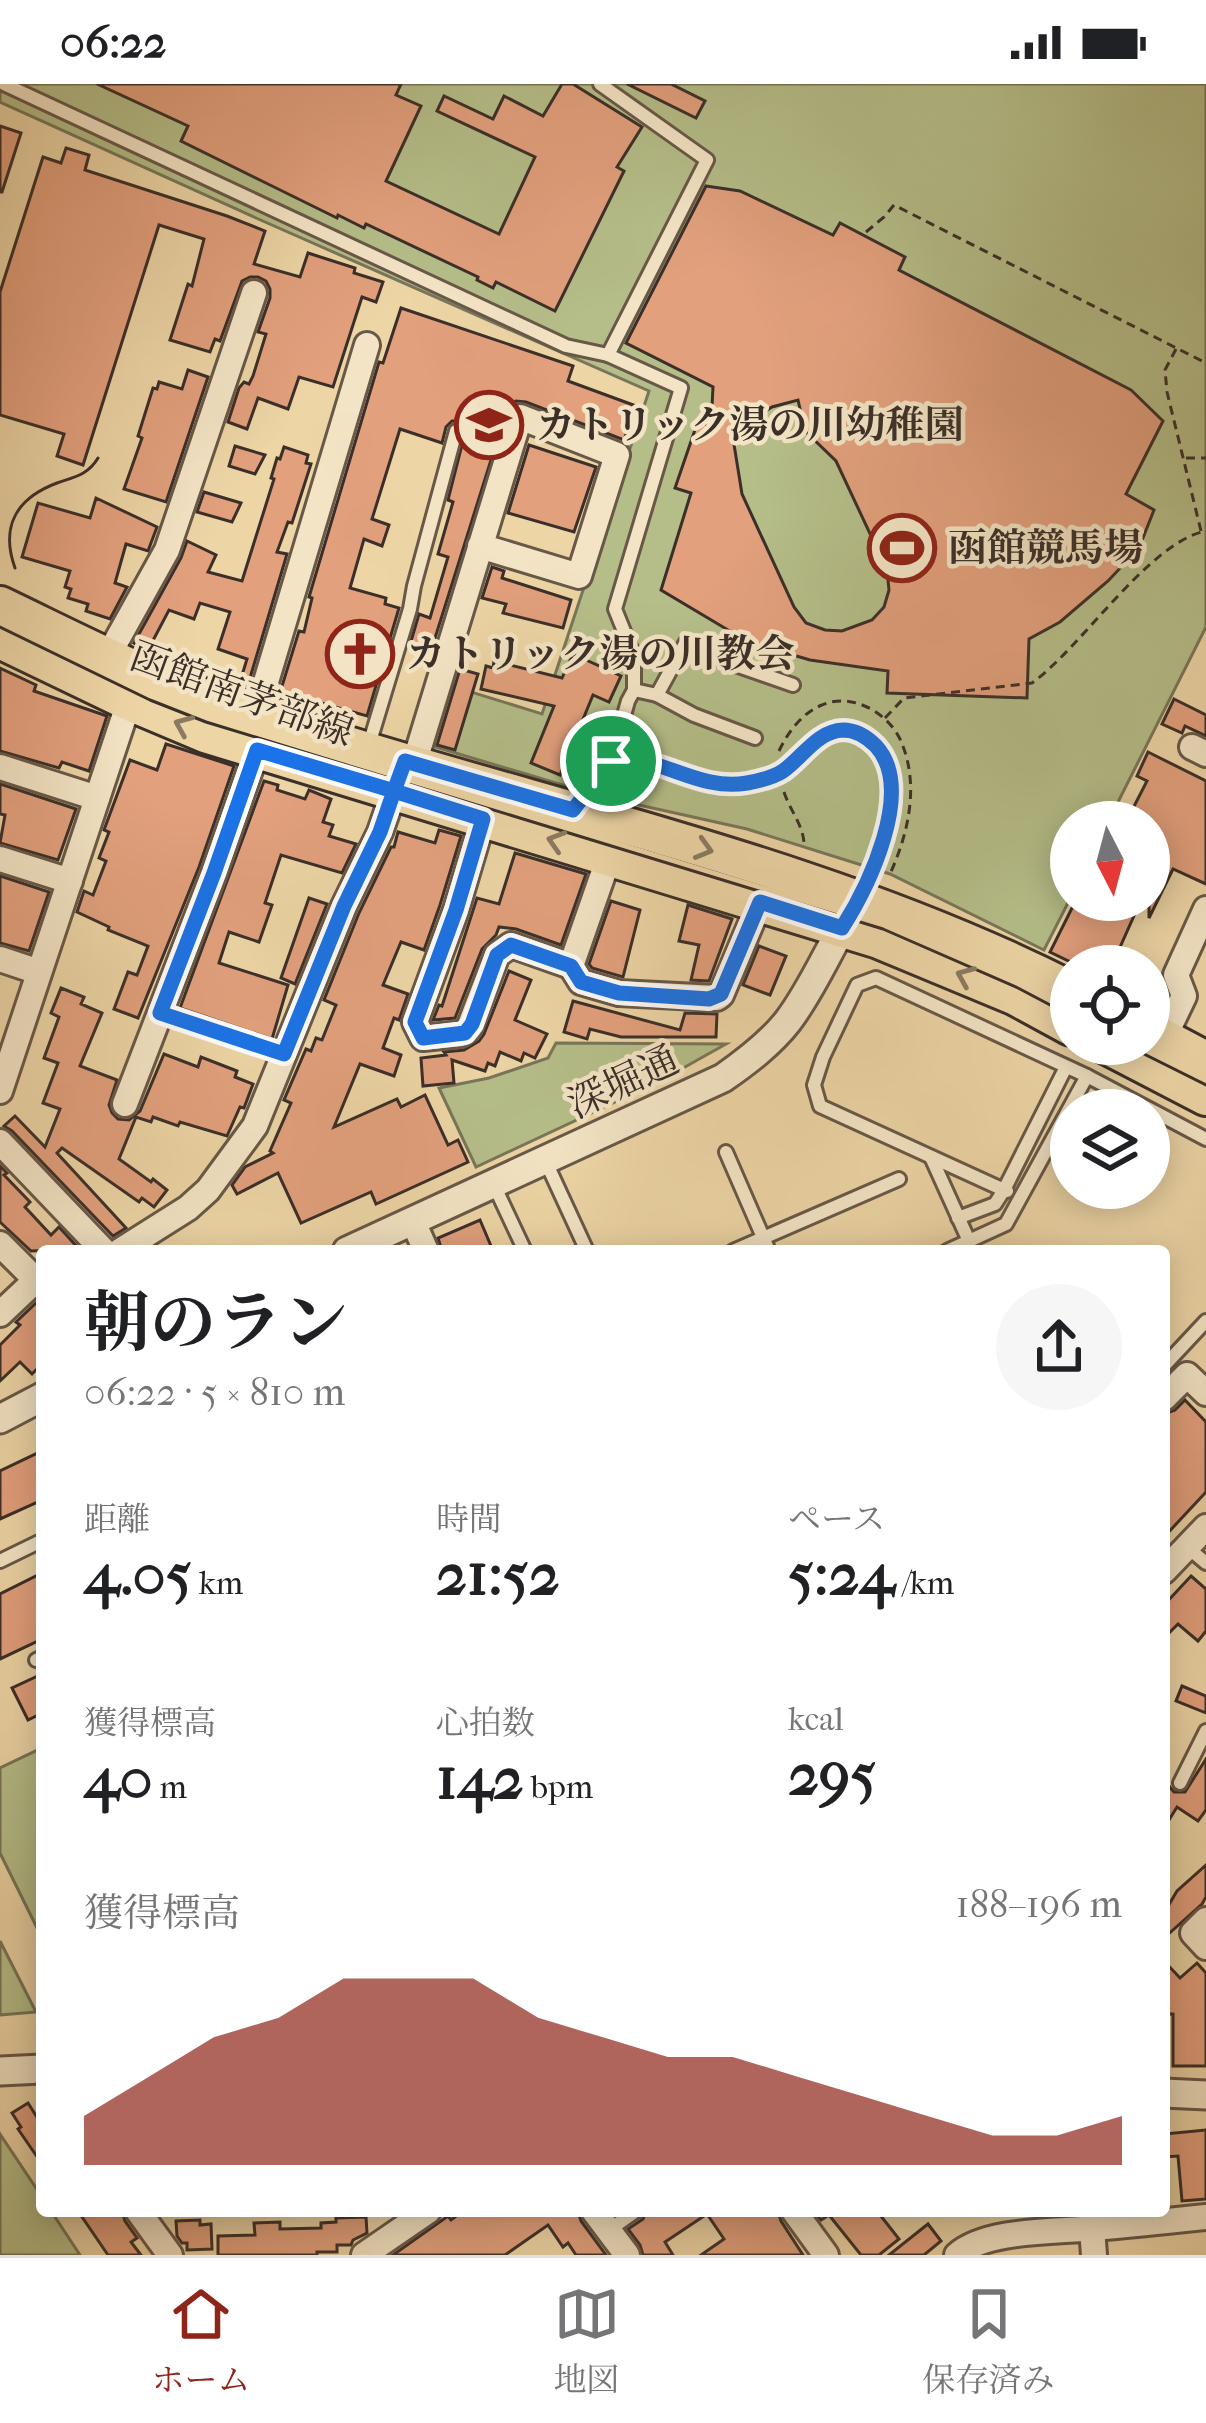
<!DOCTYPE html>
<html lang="ja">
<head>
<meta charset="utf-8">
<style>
  :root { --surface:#fff; --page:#f6f6f6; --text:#202124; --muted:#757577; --line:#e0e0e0; --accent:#8f2418 }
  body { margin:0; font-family:"IM FELL French Canon","Noto Serif JP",serif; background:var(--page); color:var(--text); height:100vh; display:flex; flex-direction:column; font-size:45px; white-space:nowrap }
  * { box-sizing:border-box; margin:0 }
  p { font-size:39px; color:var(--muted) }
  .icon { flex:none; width:66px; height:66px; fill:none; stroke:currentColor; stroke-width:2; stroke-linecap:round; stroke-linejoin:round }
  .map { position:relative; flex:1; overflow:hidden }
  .side { position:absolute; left:36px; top:1161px; width:1134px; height:972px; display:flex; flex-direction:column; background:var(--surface); border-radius:12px; box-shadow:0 6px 30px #0003 }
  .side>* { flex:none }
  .needle { width:78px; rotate:174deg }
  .controls { position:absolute; left:1050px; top:717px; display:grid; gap:24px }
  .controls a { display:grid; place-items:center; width:120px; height:120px; border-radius:50%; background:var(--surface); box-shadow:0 6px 30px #0003; font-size:60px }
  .pin { position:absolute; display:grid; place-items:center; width:102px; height:102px; color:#fff; margin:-51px; border:6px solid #fff; border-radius:50%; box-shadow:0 3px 12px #0007 }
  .round { display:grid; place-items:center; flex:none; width:126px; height:126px; border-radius:63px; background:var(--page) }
  .head { display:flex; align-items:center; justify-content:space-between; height:204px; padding:0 48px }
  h1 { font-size:66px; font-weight:700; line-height:90px }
  .stats { display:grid; grid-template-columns:repeat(3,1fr); gap:18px; height:204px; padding:12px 48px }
  .stats div { display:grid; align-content:center }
  .stats b { font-size:60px; font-weight:700 }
  .stats small { font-size:33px; font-weight:400 }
  .stats p { font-size:33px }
  .chart { height:336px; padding:24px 48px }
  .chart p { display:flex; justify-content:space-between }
  .chart svg { width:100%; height:216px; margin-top:12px; fill:var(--accent); opacity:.7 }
  .status { display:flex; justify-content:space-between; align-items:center; height:84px; padding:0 60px; background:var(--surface); direction:ltr }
  .status svg { height:33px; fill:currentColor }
  .tabs { display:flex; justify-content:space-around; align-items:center; height:168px; border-top:3px solid var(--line); background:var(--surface); font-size:33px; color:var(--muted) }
  .tabs a { display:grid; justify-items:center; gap:6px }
  .tabs .selected { color:var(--accent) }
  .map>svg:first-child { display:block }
</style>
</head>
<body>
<div class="status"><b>06:22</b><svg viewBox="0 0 49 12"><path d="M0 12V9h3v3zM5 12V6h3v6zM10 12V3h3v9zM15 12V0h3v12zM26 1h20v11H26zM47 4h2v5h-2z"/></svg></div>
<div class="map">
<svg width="1206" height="2171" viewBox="0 0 1206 2171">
  <rect width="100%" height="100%" fill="#edd5a6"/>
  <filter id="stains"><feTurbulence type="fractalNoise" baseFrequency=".00167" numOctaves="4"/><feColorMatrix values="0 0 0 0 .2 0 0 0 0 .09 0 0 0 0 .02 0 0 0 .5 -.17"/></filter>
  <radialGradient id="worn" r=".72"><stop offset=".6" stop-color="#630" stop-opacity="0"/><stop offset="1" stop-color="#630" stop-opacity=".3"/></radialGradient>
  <g fill="#b5be89" stroke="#787659" stroke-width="3">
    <polygon points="0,0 1206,0 1206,543 1108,738 1071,738 1071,813 1044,866 890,790 747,745 603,713 432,662 452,602 542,630 649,307 256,134 0,18"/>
    <polygon points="556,959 726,960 660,997 476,1083 439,1004 489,994 548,974"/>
    <polygon points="42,1664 42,1854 0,1769 0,1684"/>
    <polygon points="0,1857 36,1928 0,1931"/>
    <polygon points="0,2050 42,2113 42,2127 51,2127 80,2171 0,2171"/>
  </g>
  <g fill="#e2a07d" stroke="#3b2f29" stroke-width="3" fill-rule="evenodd">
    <polygon points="97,0 401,0 396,11 421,22 386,97 499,150 535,73 437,27 444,12 493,35 504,12 543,32 562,0 573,0 642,43 617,83 624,87 555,227 496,198 493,204 477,196 478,193 366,140 364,144 338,131 337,134 268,100 181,57 188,42"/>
    <polygon points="627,0 671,0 705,17 696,34"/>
    <polygon points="0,42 21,49 2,108 0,108"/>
    <polygon points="66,64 89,71 85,86 227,132 265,147 254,180 300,193 308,169 355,184 354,189 383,198 376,218 362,213 333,303 299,293 288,325 258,314 247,345 228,338 239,304 244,298 249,300 253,292 266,250 258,248 270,214 270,205 266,197 258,193 250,193 242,197 220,257 215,255 210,268 170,256 188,200 192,202 204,155 159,141 83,381 57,372 64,350 0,331 0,208 43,73 61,79"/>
    <path d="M706,102L740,107L833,151L840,139L905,173L899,186L1131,306L1163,337L1126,410L1154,426L1139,464L1108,497L1060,538L1029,555L1027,614L887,609L888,587L810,576L766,563L728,546L661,506L691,409L675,404L698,337L711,343L713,303L626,259ZM798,316L805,347L836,377L887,486L889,506L884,523L872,536L842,547L825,546L806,539L794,523L742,410L732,348L772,323Z"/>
    <polygon points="401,224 573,282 568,297 636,322 624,356 526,318 516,317 508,322 430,570 409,564 419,530 430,534 448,473 438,470 453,418 448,416 466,345 460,337 452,337 446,343 442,359 400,345 372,435 389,441 382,462 364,455 350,504 386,514 385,520 399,524 367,632 311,616 308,625 278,615 299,547 304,548 312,514 309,513 379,278 383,279"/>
    <polygon points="188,286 208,293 166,418 124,405 142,354 138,352 153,304 157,305 159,298 182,305"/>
    <polygon points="529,361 596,383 574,448 508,429"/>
    <polygon points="235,362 265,371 255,390 229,382"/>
    <polygon points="284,363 308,371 306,379 311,380 292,439 288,438 277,468 287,470 247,604 239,601 247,575 218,565 230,528 200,519 194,535 169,526 148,566 134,559 181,474 187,457 216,471 208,488 242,497 274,395 271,394 277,374 280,375"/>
    <polygon points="204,408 241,419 232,438 197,428"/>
    <polygon points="96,414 157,443 148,467 126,460 115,499 127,503 110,535 86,527 88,520 68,514 71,505 65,503 70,487 22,473 38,419 90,434"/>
    <polygon points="492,483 504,487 502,494 571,516 563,544 503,529 506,520 482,514"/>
    <polygon points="573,570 621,592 609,618 593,611 560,691 531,679 554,622 481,605 486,582 493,584 494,577 562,594"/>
    <polygon points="0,584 36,601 34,607 107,632 89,687 62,678 59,684 0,667"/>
    <polygon points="460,585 478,590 455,666 437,661"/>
    <polygon points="1174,615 1206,631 1206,652 1185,642 1182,649 1162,640"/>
    <polygon points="166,660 234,682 199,783 138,934 114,925 128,888 137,891 148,862 108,846 109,843 77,828 84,807 93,811 106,777 99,774 109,748 104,746 130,676 157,686"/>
    <polygon points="1148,668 1206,697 1206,800 1173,785 1149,834 1149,738 1126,738 1147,697 1137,692"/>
    <polygon points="264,697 278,701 277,706 305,715 309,706 331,715 323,738 333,741 329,752 356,760 342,789 281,771 265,819 272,821 259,858 229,848 219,879 288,901 272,955 180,924"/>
    <polygon points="0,700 76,725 58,776 0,759 5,731 0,730"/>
    <polygon points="439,746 461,752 440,821 424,866 401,858 383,901 408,910 399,936 394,934 383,964 401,971 394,992 360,980 334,1043 397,1015 401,1023 425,1011 448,1061 458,1056 468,1078 376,1120 371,1108 301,1139 278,1089 237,1110 232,1101 245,1083 273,1069 270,1067 291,1019 284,1016 306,965 311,967 316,954 322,956 336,921 324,916 359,829 391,763 394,763 398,748 435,759"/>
    <polygon points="515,769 586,790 561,861 516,845 499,843 496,851 482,865 455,934 433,936 439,921 442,922 477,814 499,820"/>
    <polygon points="0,792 49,808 29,867 0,859"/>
    <polygon points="309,814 327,820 295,900 281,894"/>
    <polygon points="1076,816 1141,816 1117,870 1141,882 1079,882 1050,868"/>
    <polygon points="611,817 640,826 623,893 592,884 589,880"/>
    <polygon points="688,821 732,835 709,897 691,896 699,861 679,857"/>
    <polygon points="759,862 786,872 770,911 743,901"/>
    <polygon points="509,887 531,896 515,936 547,950 535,974 524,969 521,977 500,968 495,982 488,979 485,987 452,976 454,999 423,1002 421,974 446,971 444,968 464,966 479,957 484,950"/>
    <polygon points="61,904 84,913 81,920 102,929 80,982 117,996 109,1021 112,1029 118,1035 129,1036 140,1027 164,970 198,983 201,973 237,987 235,993 253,1000 244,1024 240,1023 227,1052 180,1038 178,1042 153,1033 151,1038 136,1033 119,1075 151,1098 153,1095 167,1106 154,1123 142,1114 139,1118 62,1064 57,1069 126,1144 113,1152 12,1047 4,1042 15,1032 45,1063 60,1025 43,1019 58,979 44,974 59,933 51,929"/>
    <polygon points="573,917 680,946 685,929 717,930 716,953 621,953 590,945 587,955 564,948"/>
    <polygon points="0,1082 7,1089 4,1091 30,1118 25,1123 51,1151 59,1143 79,1165 31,1167 0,1138"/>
    <polygon points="480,1136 491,1162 479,1167 442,1167 438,1154"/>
    <polygon points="36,1219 42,1225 42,1280 32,1290 20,1278 0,1297 0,1261 20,1241 16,1238"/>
    <polygon points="1185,1316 1206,1338 1206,1408 1164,1453 1164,1330 1175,1326"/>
    <polygon points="42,1367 42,1416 0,1435 0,1387"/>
    <polygon points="42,1489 42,1555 0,1575 0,1510"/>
    <polygon points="1191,1492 1206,1505 1206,1547 1198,1557 1178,1540 1164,1554 1164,1521"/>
    <polygon points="42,1590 42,1629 28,1636 12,1604"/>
    <polygon points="1182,1602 1206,1612 1206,1629 1176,1617"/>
    <polygon points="1206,1675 1206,1726 1198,1737 1177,1723 1164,1744 1164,1696 1174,1708 1185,1708"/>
    <polygon points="1206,1781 1206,1813 1202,1820 1164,1854 1164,1829 1177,1807"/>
    <polygon points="1164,1877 1180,1894 1197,1879 1206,1889 1206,1982 1173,1982 1173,1930 1164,1930"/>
    <polygon points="28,2019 42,2041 42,2080 18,2045 21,2043 12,2029"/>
    <polygon points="1206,2046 1206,2115 1182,2117 1178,2072 1164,2073 1164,2050"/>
    <polygon points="78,2127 122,2127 125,2137 137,2154 131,2158 141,2171 108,2171"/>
    <polygon points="463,2127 578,2127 581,2137 606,2171 576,2171 568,2159 563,2163 548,2141 505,2171 393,2171 448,2132 451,2136"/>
    <polygon points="646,2127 778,2127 781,2137 803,2171 701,2171 724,2155 707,2130 665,2158 673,2171 643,2171 640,2161 628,2145 643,2135"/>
    <polygon points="814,2127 877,2127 899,2155 879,2171 861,2171 829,2131 821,2136"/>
    <polygon points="366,2133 367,2149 353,2156 351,2161 337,2161 337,2168 317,2168 317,2171 218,2171 218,2152 255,2151 254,2139 280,2138 280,2145 321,2144 321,2139 336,2138 336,2134"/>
    <polygon points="200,2136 200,2141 211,2140 212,2165 187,2166 187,2159 182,2159 177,2152 176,2137"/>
    <polygon points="928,2140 941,2157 924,2171 889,2171"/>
  </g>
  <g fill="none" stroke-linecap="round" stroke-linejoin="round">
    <g stroke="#685848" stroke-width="18">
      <g id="service">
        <polyline points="4,0 566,262 608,271"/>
        <polyline points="600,0 707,76 608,271 681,304 615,525 634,572 634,606 628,617 611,677"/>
        <polyline points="634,606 657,611 694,631 755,654"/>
        <polyline points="657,611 686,558 710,572 793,601"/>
        <polyline points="368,664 410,525 414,502 456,347"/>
        <path d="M576,722L611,677C620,676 630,675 639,676C677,684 708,706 748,699C758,697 774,693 783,687C802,674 812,656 835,649C847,645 861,649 870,656C914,694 879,771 860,813"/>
        <polyline points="160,929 284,970"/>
        <polyline points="1066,983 1004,1106 820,1022 814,1001 823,973 857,901 876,894 1087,992"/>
        <polyline points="726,1068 769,1167"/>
        <polyline points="931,1073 969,1157"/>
        <polyline points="546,1078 587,1167"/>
        <polyline points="494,1101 525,1167"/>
        <polyline points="958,1134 995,1120 1004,1106 1007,1107"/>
        <polyline points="733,1167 899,1095"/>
        <polyline points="947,1167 1006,1140 1087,992 1206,1055"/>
        <polyline points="1164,1282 1206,1237"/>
        <polyline points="1187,1463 1206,1479"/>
        <polyline points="0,1477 39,1458"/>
        <polyline points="36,1576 42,1573"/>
        <polyline points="1180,1699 1206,1647"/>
        <polyline points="609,2146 636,2127"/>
      </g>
    </g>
    <g stroke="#685848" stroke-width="30">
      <g id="minor">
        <polyline points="108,572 167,466 254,209"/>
        <polyline points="256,631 367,261"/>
        <polyline points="1192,663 1206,670"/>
        <polyline points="414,680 520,333 617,371 579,492 480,462"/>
        <polyline points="0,683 97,714"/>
        <polyline points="483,735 456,826 415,938 423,954 461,950 469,944 497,871 511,861 571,882 609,773"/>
        <polyline points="0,775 70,797"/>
        <polyline points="0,875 39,888"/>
        <polyline points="571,882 581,898 619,909 717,914 721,911 760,818"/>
        <polyline points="1164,954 1184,912 1176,891 1206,825"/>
        <polyline points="0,1007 129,618"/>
        <polyline points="125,1020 214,789 257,666"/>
        <polyline points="0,1058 104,1167"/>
        <polyline points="419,1151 426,1167"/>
        <polyline points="0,1160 36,1196 0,1230"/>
        <polyline points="120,1167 188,1124 208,1106 255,1042 344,822 380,748 398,696"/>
        <polyline points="1164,1314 1187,1291 1206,1309"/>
        <polyline points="1164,1487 1206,1443"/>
        <polyline points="1206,1836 1193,1849 1206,1863"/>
        <polyline points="138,2127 170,2171"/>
        <polyline points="594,2127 627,2171"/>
        <polyline points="794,2127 826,2171"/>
        <polyline points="1092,2144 1094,2171"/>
        <polyline points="364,2171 428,2127"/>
        <path d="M957,2171C987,2145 1055,2148 1094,2144C1131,2141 1169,2137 1206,2133"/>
      </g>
    </g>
    <g stroke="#685848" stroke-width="33">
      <g id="tertiary">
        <path d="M347,1167L723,994C746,978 770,960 788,937C813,904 829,864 851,829"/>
        <polyline points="0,1335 42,1313"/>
        <polyline points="0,1987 42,1985"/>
        <polyline points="1164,2009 1206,2011"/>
      </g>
    </g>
    <g stroke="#3b2f29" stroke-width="42">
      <g id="primary">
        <path d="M0,521C71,555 142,592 216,618C500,718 801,769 1071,906"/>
        <polyline points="0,556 129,618 205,650 879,856 1014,912 1071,943"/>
        <polyline points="1149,946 1206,976"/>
        <polyline points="1104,960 1206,1013"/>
      </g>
    </g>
    <g stroke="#3b2f29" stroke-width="3" stroke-dasharray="9 6" stroke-linecap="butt">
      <polyline points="866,148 884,133 894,121 1206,279"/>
      <polyline points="1176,265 1165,286 1167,308 1201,447"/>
      <polyline points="1186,374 1206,374"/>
      <path d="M885,634L904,614L1032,599C1083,562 1149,458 1206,447"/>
      <path d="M779,667C788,648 802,629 822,621C851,608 887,628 900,655C920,699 909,748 890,790"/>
      <path d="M784,708C790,727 805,743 804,763"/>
    </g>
    <use href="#service" stroke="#f3e4c5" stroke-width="12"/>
    <use href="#minor" stroke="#f3e4c5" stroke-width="24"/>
    <use href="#tertiary" stroke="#f3e4c5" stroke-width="27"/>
    <use href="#primary" stroke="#edd5a6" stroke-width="36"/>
    <g stroke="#3b2f29" stroke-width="3">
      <path d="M15,484C0,442 17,414 57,399C74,393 88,391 98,374"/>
      <polyline points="0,543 150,616 206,638 883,845 1018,904 1071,932"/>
      <polyline points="1124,960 1206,1001"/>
    </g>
  </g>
  <defs><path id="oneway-chevron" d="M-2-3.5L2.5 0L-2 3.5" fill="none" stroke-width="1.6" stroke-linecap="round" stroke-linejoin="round" transform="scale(3)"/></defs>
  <g stroke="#8b7a61">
    <use href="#oneway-chevron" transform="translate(183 641) rotate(-157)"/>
    <use href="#oneway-chevron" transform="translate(556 757) rotate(-163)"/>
    <use href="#oneway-chevron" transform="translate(704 765) rotate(16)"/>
    <use href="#oneway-chevron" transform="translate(965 892) rotate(-157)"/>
  </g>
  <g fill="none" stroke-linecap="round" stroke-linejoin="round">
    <g stroke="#fff" stroke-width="24">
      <path id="route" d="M611,677L573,726L405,677L394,707L257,666L214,789L160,929L284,970L344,822L380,748L394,707L483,735L456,826L415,938L423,954L465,949L472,940L497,871L511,861L571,882L581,898L619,909L709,915L721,910L760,818L842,844C868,803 916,706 876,662C867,653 856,646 843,646C817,647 802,674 783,687C774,693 758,697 747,699C708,706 676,684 639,676C631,675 620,676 611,677"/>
    </g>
    <use href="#route" stroke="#1a73e8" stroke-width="15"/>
  </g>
  <defs>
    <g id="school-ring" transform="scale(3.45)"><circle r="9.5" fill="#f3e4c5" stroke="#8f2418" stroke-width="1.5"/><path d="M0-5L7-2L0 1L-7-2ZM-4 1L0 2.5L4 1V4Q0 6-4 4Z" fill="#8f2418"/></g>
    <g id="stadium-ring" transform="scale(3.45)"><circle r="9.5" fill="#f3e4c5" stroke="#8f2418" stroke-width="1.5"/><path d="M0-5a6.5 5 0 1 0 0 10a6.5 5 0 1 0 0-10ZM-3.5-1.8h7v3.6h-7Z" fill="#8f2418"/></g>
    <g id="church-ring" transform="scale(3.45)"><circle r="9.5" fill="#f3e4c5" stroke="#8f2418" stroke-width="1.5"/><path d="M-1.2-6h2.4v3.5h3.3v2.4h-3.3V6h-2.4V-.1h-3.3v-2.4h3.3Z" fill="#8f2418"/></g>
  </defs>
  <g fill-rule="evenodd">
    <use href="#school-ring" x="489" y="341"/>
    <use href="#stadium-ring" x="902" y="464"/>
    <use href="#church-ring" x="360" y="570"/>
  </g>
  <g text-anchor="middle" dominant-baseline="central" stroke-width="9" stroke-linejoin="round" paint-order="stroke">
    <g font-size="39" font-weight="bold" fill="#3b2f29" stroke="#f3e4c5" text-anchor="start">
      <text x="536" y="341">カトリック湯の川幼稚園</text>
      <text x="948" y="464">函館競馬場</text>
      <text x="406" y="570">カトリック湯の川教会</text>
    </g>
    <g font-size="39" fill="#3b2f29" stroke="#f3e4c5">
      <text transform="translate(242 610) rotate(20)">函館南茅部線</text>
      <text transform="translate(623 998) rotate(-25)">深堀通</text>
    </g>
  </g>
  <rect width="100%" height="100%" filter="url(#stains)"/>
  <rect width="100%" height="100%" fill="url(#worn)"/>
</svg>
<div class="controls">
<a><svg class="needle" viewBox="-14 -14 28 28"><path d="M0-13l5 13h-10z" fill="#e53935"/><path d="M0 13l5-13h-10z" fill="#757577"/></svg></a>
<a><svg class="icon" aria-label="locate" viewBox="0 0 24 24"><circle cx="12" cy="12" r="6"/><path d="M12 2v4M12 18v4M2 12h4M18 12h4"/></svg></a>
<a><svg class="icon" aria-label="layers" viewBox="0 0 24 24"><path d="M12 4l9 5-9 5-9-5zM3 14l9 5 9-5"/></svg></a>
</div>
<div class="pin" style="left:611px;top:677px;background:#1e9e55"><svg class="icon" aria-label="arrive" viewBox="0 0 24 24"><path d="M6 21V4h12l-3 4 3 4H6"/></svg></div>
<section class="side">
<div class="head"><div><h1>朝のラン</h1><p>06:22 · 5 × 810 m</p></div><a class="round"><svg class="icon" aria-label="share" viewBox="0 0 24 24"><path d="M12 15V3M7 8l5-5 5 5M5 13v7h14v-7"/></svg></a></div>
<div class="stats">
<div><p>距離</p><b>4.05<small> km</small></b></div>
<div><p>時間</p><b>21:52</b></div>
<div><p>ペース</p><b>5:24<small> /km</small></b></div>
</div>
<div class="stats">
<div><p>獲得標高</p><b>40<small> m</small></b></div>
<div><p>心拍数</p><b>142<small> bpm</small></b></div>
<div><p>kcal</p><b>295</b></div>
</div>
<div class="chart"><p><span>獲得標高</span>188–196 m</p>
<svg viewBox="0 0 160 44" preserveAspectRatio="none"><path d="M0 44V34L10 26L20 18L30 14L40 6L50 6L60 6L70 14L80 18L90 22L100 22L110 26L120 30L130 34L140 38L150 38L160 34V44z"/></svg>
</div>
</section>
</div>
<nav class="tabs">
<a class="selected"><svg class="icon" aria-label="home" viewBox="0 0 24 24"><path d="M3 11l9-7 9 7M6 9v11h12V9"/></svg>ホーム</a>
<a><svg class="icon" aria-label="map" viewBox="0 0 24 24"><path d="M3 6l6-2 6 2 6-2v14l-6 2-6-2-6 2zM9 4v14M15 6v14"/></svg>地図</a>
<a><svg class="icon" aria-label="saved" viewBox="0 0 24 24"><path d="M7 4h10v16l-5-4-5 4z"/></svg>保存済み</a>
</nav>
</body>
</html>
